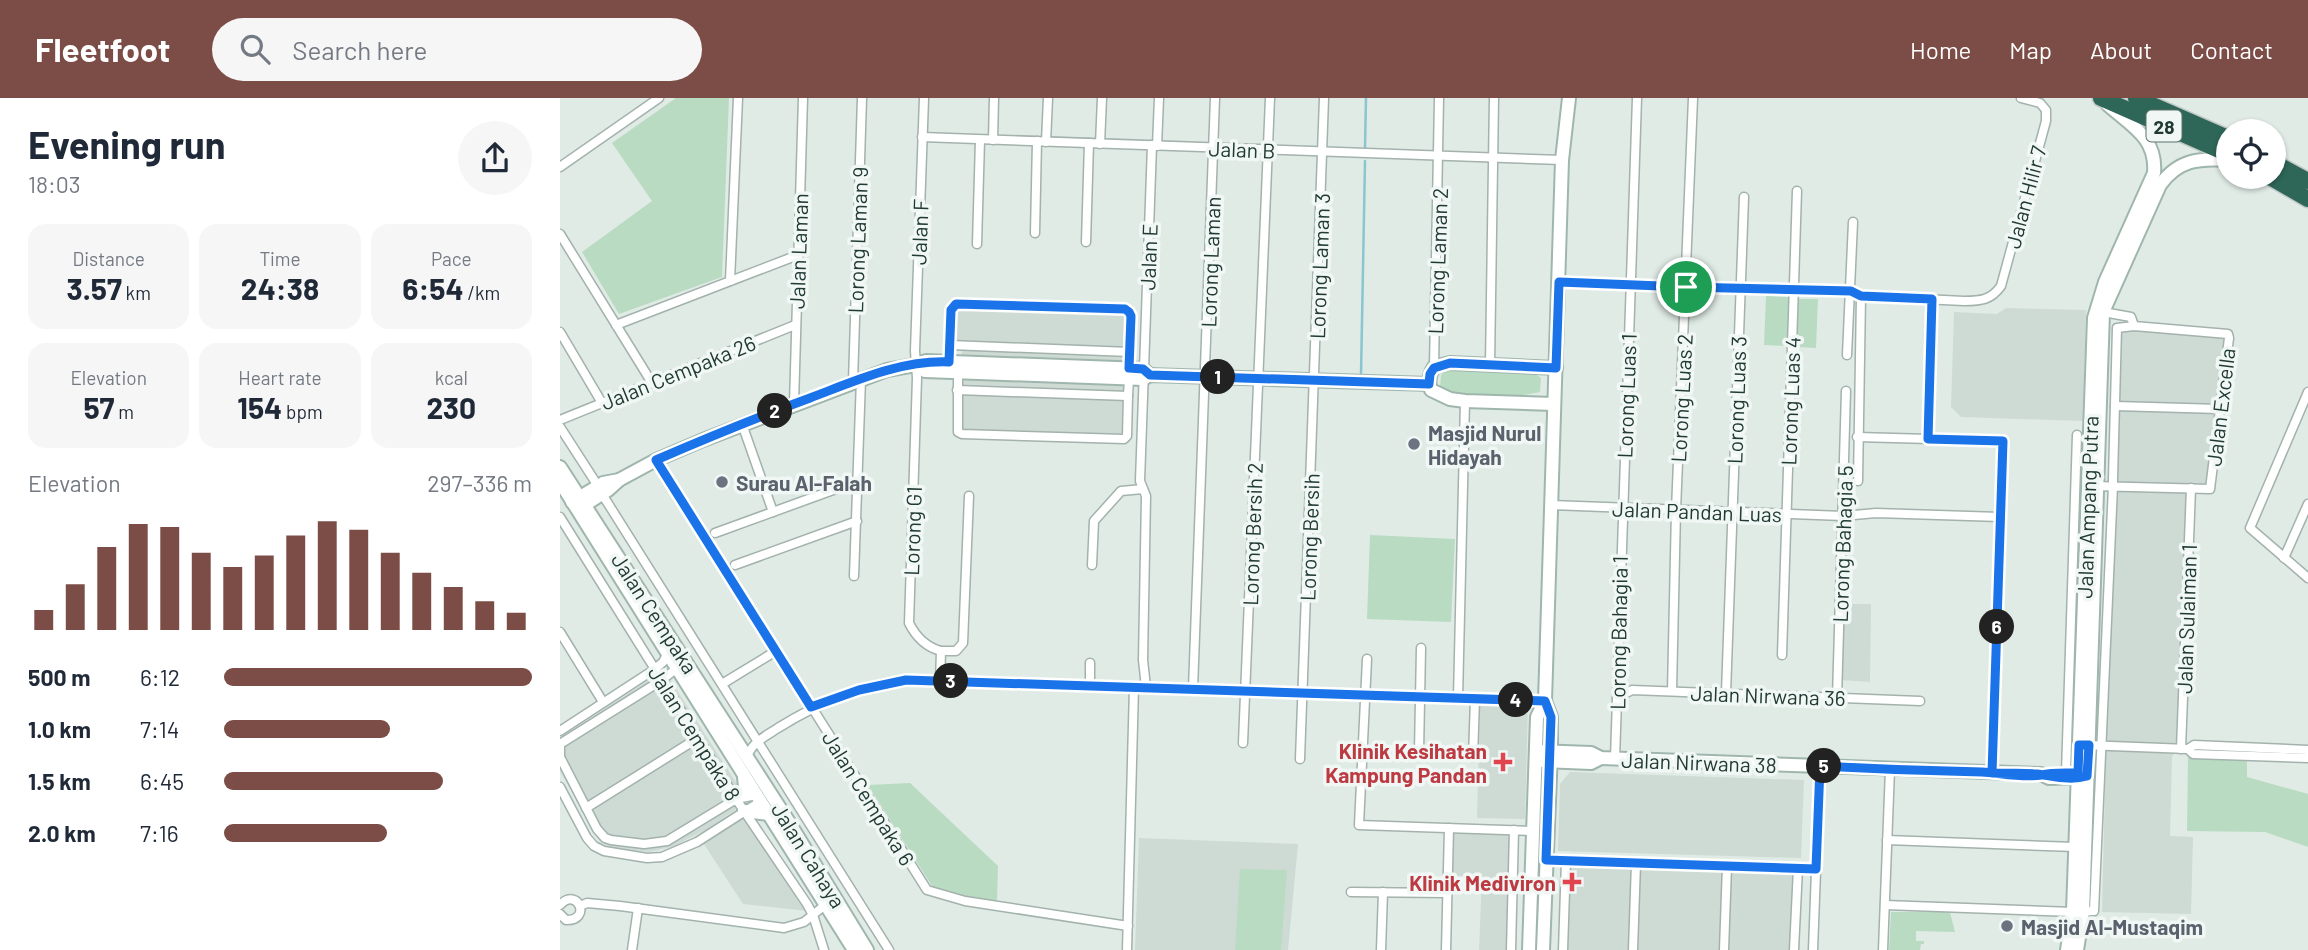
<!DOCTYPE html>
<html lang="en">
<head>
<meta charset="utf-8">
<style>
  :root { --surface:#fff; --page:#f6f6f7; --text:#1f2937; --muted:#747a83; --accent:#7c4d47 }
  body { margin:0; font-family:Barlow,sans-serif; background:var(--page); color:var(--text); height:100vh; display:flex; flex-direction:column; font-size:26px; white-space:nowrap }
  * { box-sizing:border-box; margin:0 }
  p { font-size:23px; color:var(--muted) }
  .icon { flex:none; width:38px; height:38px; fill:none; stroke:currentColor; stroke-width:2; stroke-linecap:round; stroke-linejoin:round }
  .map { position:relative; flex:1; overflow:hidden }
  .side { display:flex; flex-direction:column; background:var(--surface); width:560px }
  .side>* { flex:none }
  .tools { position:absolute; left:1656px; top:21px; display:grid; gap:14px }
  .tools a { display:grid; place-items:center; width:70px; height:70px; border-radius:50%; background:var(--surface); box-shadow:0 2px 5px #0004; font-size:35px }
  .pin { position:absolute; display:grid; place-items:center; width:60px; height:60px; color:#fff; margin:-30px; border:4px solid #fff; border-radius:50%; box-shadow:0 2px 7px #0007 }
  .km { position:absolute; width:35px; height:35px; margin:-18px; border-radius:50%; background:#222; color:#fff; font-size:19px; line-height:35px; text-align:center }
  .round { display:grid; place-items:center; flex:none; width:74px; height:74px; border-radius:37px; background:var(--page) }
  .overview { display:flex; align-items:center; justify-content:space-between; height:119px; padding:0 28px }
  h1 { font-size:38px; font-weight:700; line-height:52px }
  .stats { display:grid; grid-template-columns:repeat(3,1fr); gap:10px; height:119px; padding:7px 28px }
  .stats div { display:grid; align-content:center; border-radius:18px; background:var(--page); text-align:center }
  .stats b { font-size:30px; font-weight:700 }
  .stats small { font-size:19px; font-weight:400 }
  .stats p { font-size:19px }
  .chart { height:196px; padding:14px 28px }
  .chart p { display:flex; justify-content:space-between }
  .chart svg { width:100%; height:126px; margin-top:7px; stroke:var(--accent); stroke-width:6 }
  ul { padding:0 28px; list-style:none; font-size:23px }
  li { display:grid; grid-template-columns:112px 84px 1fr; align-items:center; height:52px }
  li i { height:18px; border-radius:9px; background:var(--accent) }
  header { display:flex; align-items:center; gap:42px; box-sizing:border-box; height:98px; padding:0 35px; background:var(--accent); color:#fff }
  header strong { font-size:33px }
  nav { display:flex; gap:38px; margin-inline-start:auto; font-size:24px }
  .search { width:490px; height:63px; background:var(--page); display:flex; align-items:center; gap:18px; box-sizing:border-box; padding:0 24px; border-radius:38px; color:var(--muted); font-size:26px }
  main { display:flex; flex:1; min-height:0 }
  .map>svg:first-child { display:block }
</style>
</head>
<body>
<header>
<strong>Fleetfoot</strong>
<div class="search"><svg class="icon" aria-label="search" viewBox="0 0 24 24"><circle cx="10" cy="10" r="6"/><path d="M15 15l6 6"/></svg>Search here</div>
<nav><a>Home</a><a>Map</a><a>About</a><a>Contact</a></nav>
</header>
<main>
<section class="side">
<div class="overview"><div><h1>Evening run</h1><p>18:03</p></div><a class="round"><svg class="icon" aria-label="share" viewBox="0 0 24 24"><path d="M12 15V3M7 8l5-5 5 5M5 13v7h14v-7"/></svg></a></div>
<div class="stats">
<div><p>Distance</p><b>3.57<small> km</small></b></div>
<div><p>Time</p><b>24:38</b></div>
<div><p>Pace</p><b>6:54<small> /km</small></b></div>
</div>
<div class="stats">
<div><p>Elevation</p><b>57<small> m</small></b></div>
<div><p>Heart rate</p><b>154<small> bpm</small></b></div>
<div><p>kcal</p><b>230</b></div>
</div>
<div class="chart"><p><span>Elevation</span>297–336 m</p>
<svg viewBox="0 0 160 44" preserveAspectRatio="none"><path d="M5 44V37M15 44V28M25 44V15M35 44V7M45 44V8M55 44V17M65 44V22M75 44V18M85 44V11M95 44V6M105 44V9M115 44V17M125 44V24M135 44V29M145 44V34M155 44V38"/></svg>
</div>
<ul>
<li><b>500 m</b>6:12<i style="width:100%"></i></li>
<li><b>1.0 km</b>7:14<i style="width:54%"></i></li>
<li><b>1.5 km</b>6:45<i style="width:71%"></i></li>
<li><b>2.0 km</b>7:16<i style="width:53%"></i></li>
</ul>
</section>
<div class="map">
<svg width="1748" height="852" viewBox="0 0 1748 852">
  <rect width="100%" height="100%" fill="#e0ebe6"/>
  <g fill="#cedad4">
    <polygon points="396,208 565,214 569,219 564,336 404,332 399,329 402,245 393,244 394,212"/>
    <polygon points="1446,210 1526,212 1523,323 1401,319 1391,309 1394,214 1437,216"/>
    <polygon points="1560,231 1665,238 1648,388 1556,386"/>
    <polygon points="1556,391 1628,393 1618,648 1612,659 1610,738 1633,739 1631,816 1542,814 1546,644"/>
    <polygon points="1283,506 1311,506 1310,584 1281,582"/>
    <polygon points="104,572 188,703 147,731 112,749 89,754 50,750 39,742 0,673 0,640"/>
    <polygon points="920,606 968,607 965,721 917,720"/>
    <polygon points="1010,674 1244,682 1241,760 998,753 1000,686"/>
    <polygon points="183,716 248,813 183,806 142,743"/>
    <polygon points="892,733 951,735 948,852 919,852 922,780 891,778"/>
    <polygon points="579,740 738,746 728,852 575,852"/>
    <polygon points="1009,766 1235,773 1231,852 1007,852"/>
  </g>
  <g fill="#b9dbc1">
    <polygon points="116,0 169,0 162,179 59,216 22,154 92,103 52,45"/>
    <polygon points="1206,198 1230,199 1229,248 1204,247"/>
    <polygon points="1237,201 1258,201 1256,250 1236,249"/>
    <path d="M886,272L972,274L981,280L980,294C956,300 902,302 880,290L881,277Z"/>
    <polygon points="810,437 895,441 891,524 807,521"/>
    <polygon points="1628,658 1687,661 1687,679 1748,696 1748,749 1705,734 1627,733"/>
    <polygon points="350,685 438,768 437,803 386,795 372,788 308,687"/>
    <polygon points="680,771 727,772 721,852 675,852"/>
    <polygon points="1331,814 1390,814 1395,834 1356,833 1356,843 1364,843 1364,846 1361,846 1360,852 1329,852"/>
  </g>
  <g fill="none" stroke-linecap="round" stroke-linejoin="round">
    <g stroke="#89c6cf" stroke-width="2.5">
      <polyline points="805,50 806,0"/>
      <polyline points="801,277 805,63"/>
    </g>
    <g stroke="#a3b2ad" stroke-width="11">
      <g id="street">
        <path d="M364,0L355,253L357,280L349,525C356,539 366,549 381,553L380,583"/>
        <polyline points="362,39 1002,62"/>
        <polyline points="433,42 434,0"/>
        <polyline points="486,44 488,0"/>
        <polyline points="540,46 542,0"/>
        <polyline points="597,48 599,0"/>
        <polyline points="0,69 99,0"/>
        <polyline points="475,135 477,43"/>
        <polyline points="0,136 92,285"/>
        <polyline points="526,144 529,45"/>
        <polyline points="417,146 420,42"/>
        <polyline points="170,183 178,0"/>
        <path d="M999,184L1291,193L1301,198L1404,203C1421,203 1431,202 1441,188L1486,23V12L1480,5L1461,0"/>
        <polyline points="1543,214 1571,219 1574,228"/>
        <polyline points="56,227 238,157"/>
        <polyline points="0,234 42,305"/>
        <polyline points="390,247 570,254 569,270"/>
        <polyline points="1287,257 1293,124"/>
        <polyline points="930,267 934,0"/>
        <polyline points="874,269 879,0"/>
        <polyline points="293,284 302,0"/>
        <polyline points="397,292 568,298 569,281"/>
        <polyline points="1748,294 1690,430 1748,480"/>
        <polyline points="568,298 567,338 564,341 402,336 398,334 398,275 389,264 391,212 396,206 565,211 569,214 571,218 570,254"/>
        <polyline points="234,306 243,0"/>
        <polyline points="1555,308 1660,311"/>
        <polyline points="0,322 235,227"/>
        <polyline points="182,326 213,414"/>
        <polyline points="0,329 38,388"/>
        <polyline points="1297,339 1443,343 1432,675"/>
        <polyline points="1369,341 1372,201"/>
        <polyline points="96,362 367,792 405,803 568,828"/>
        <polyline points="1298,383 1301,198"/>
        <polyline points="42,396 329,852"/>
        <polyline points="991,407 1283,418 1316,415 1440,419"/>
        <polyline points="0,419 176,701 247,806 253,817 264,852"/>
        <polyline points="155,435 298,383"/>
        <polyline points="1724,460 1748,406"/>
        <polyline points="175,467 297,423"/>
        <polyline points="532,467 534,423 561,393 583,391"/>
        <polyline points="294,478 301,281"/>
        <polyline points="0,534 43,604"/>
        <polyline points="381,553 396,553 403,545 409,398"/>
        <polyline points="1222,557 1237,93"/>
        <polyline points="807,561 799,727 974,733"/>
        <polyline points="117,570 102,582 0,646 0,659 37,731 45,740 51,742 84,746 107,743 176,701 197,697"/>
        <polyline points="162,586 216,553"/>
        <polyline points="530,587 530,565"/>
        <polyline points="586,589 583,562 586,398 580,383 592,47"/>
        <polyline points="633,591 655,0"/>
        <polyline points="1112,593 1116,412 1133,0"/>
        <polyline points="1166,595 1184,99"/>
        <polyline points="898,600 905,303"/>
        <polyline points="1057,600 1072,592 1360,603"/>
        <polyline points="1277,600 1286,293"/>
        <polyline points="0,633 95,571 103,564 108,555"/>
        <polyline points="683,645 710,0"/>
        <polyline points="1525,647 1628,651 1634,647 1748,652"/>
        <polyline points="1621,651 1631,390"/>
        <polyline points="1628,651 1633,656 1748,660"/>
        <polyline points="859,654 861,550"/>
        <path d="M187,659C192,644 206,638 218,630C258,605 299,587 346,582L985,603"/>
        <polyline points="913,659 915,601"/>
        <polyline points="740,661 764,0"/>
        <polyline points="1055,661 1077,0"/>
        <polyline points="1506,675 1517,337"/>
        <polyline points="0,689 27,740 34,748 44,753 87,760 102,759 137,744 201,703"/>
        <polyline points="26,710 138,640"/>
        <polyline points="1327,742 1515,749"/>
        <polyline points="986,763 1256,771"/>
        <polyline points="791,794 887,795"/>
        <path d="M0,807C18,788 32,823 6,822L0,816"/>
        <polyline points="1325,807 1513,814 1534,813 1553,388 1553,380 1557,230 1574,228 1668,236 1669,240 1650,391 1532,388"/>
        <polyline points="20,808 27,805 60,808 224,830 244,824 265,807"/>
        <polyline points="72,852 78,810"/>
        <polyline points="567,852 574,589"/>
        <polyline points="821,852 823,794"/>
        <polyline points="886,852 889,730"/>
        <polyline points="951,852 954,732"/>
        <polyline points="1003,852 1006,763"/>
        <polyline points="1073,852 1076,765"/>
        <polyline points="1164,852 1167,768"/>
        <polyline points="1234,852 1238,770"/>
        <polyline points="1253,852 1260,668"/>
        <polyline points="1323,852 1330,671"/>
      </g>
    </g>
    <g stroke="#9fb6ad" stroke-width="16">
      <g id="secondary">
        <polyline points="355,267 365,273 583,281 590,277 869,286"/>
        <path d="M994,306L905,303L890,301L871,292C868,284 869,277 874,269L890,265L996,270"/>
        <polyline points="0,369 225,718 307,852"/>
        <polyline points="0,384 294,852"/>
        <polyline points="12,404 43,385 59,382 96,362 143,342 327,272 355,267 366,263 583,271 590,277"/>
        <polyline points="20,410 48,392 59,382"/>
        <polyline points="976,653 1031,655 1041,660 1481,676 1489,680 1523,679"/>
        <polyline points="983,663 1031,665 1041,660"/>
        <polyline points="176,701 185,689 184,679"/>
        <polyline points="184,713 209,716"/>
        <polyline points="969,852 977,619 985,603"/>
        <polyline points="983,852 991,653 991,619 985,603 1002,62 1009,0"/>
        <path d="M1507,852L1513,814L1534,220L1545,184L1594,75C1597,40 1572,28 1548,7"/>
        <path d="M1517,852L1523,814L1543,214L1600,87C1618,62 1638,60 1668,62"/>
      </g>
    </g>
    <g stroke="#c1c8c6" stroke-width="19">
      <g id="highway">
        <polyline points="1541,0 1668,56"/>
        <polyline points="1576,0 1668,40"/>
        <polyline points="1713,64 1748,83"/>
        <polyline points="1710,79 1748,101"/>
      </g>
    </g>
    <use href="#street" stroke="#fff" stroke-width="8"/>
    <use href="#secondary" stroke="#fff" stroke-width="12"/>
    <use href="#highway" stroke="#2e6658" stroke-width="16"/>
  </g>
  <g fill="none" stroke-linecap="round" stroke-linejoin="round">
    <g stroke="#fff" stroke-width="14">
      <path id="route" d="M1126,189L999,184L996,270L890,265L874,270L870,276L869,286L590,277L583,271L569,270L571,218L569,214L565,211L396,206L391,212L389,264C341,262 295,283 250,300C198,319 147,340 96,362L251,609L299,592L346,582L985,603L991,619L986,762L1256,771L1260,668C1314,671 1368,673 1422,674C1440,675 1463,680 1481,677C1493,674 1505,675 1518,675L1519,647H1529L1527,678C1510,683 1494,678 1477,676C1462,675 1447,675 1432,675L1443,343L1368,341L1372,201L1301,198L1291,193L1126,189"/>
    </g>
    <use href="#route" stroke="#1a73e8" stroke-width="9"/>
  </g>
  <g fill="#6b7280" stroke="#f0f7f4" stroke-width="2.5">
    <circle cx="854" cy="346" r="7"/>
    <circle cx="162" cy="384" r="7"/>
    <circle cx="1447" cy="828" r="7"/>
  </g>
  <g fill="#e0444e" stroke="#f0f7f4" stroke-width="2.5">
    <path d="M939.5 653.5h7v7h7v7h-7v7h-7v-7h-7v-7h7z"/>
    <path d="M1008.5 773.5h7v7h7v7h-7v7h-7v-7h-7v-7h7z"/>
  </g>
  <g text-anchor="middle" dominant-baseline="central" stroke-width="7" stroke-linejoin="round" paint-order="stroke">
    <rect fill="#f0f7f4" stroke="#5f736d" stroke-width="2" x="1586.5" y="12.5" width="35" height="31" rx="5"/>
    <g font-size="19" font-weight="bold" fill="#213a33">
      <text x="1604" y="28">28</text>
    </g>
    <g font-size="21" fill="#213a33" stroke="#f0f7f4">
      <text transform="translate(682 51) rotate(2)">Jalan B</text>
      <text transform="translate(1465 99) rotate(-75)">Jalan Hilir 7</text>
      <text transform="translate(359 134) rotate(-88)">Jalan F</text>
      <text transform="translate(297 142) rotate(-88)">Lorong Laman 9</text>
      <text transform="translate(238 153) rotate(-88)">Jalan Laman</text>
      <text transform="translate(588 159) rotate(-88)">Jalan E</text>
      <text transform="translate(877 163) rotate(-88)">Lorong Laman 2</text>
      <text transform="translate(650 164) rotate(-88)">Lorong Laman</text>
      <text transform="translate(759 168) rotate(-88)">Lorong Laman 3</text>
      <text transform="translate(118 274) rotate(-22)">Jalan Cempaka 26</text>
      <text transform="translate(1066 298) rotate(-88)">Lorong Luas 1</text>
      <text transform="translate(1121 300) rotate(-87)">Lorong Luas 2</text>
      <text transform="translate(1176 302) rotate(-88)">Lorong Luas 3</text>
      <text transform="translate(1230 303) rotate(-88)">Lorong Luas 4</text>
      <text transform="translate(1660 309) rotate(-83)">Jalan Excella</text>
      <text transform="translate(1527 409) rotate(-88)">Jalan Ampang Putra</text>
      <text transform="translate(1137 413) rotate(2)">Jalan Pandan Luas</text>
      <text transform="translate(352 433) rotate(-88)">Lorong G1</text>
      <text transform="translate(692 436) rotate(-88)">Lorong Bersih 2</text>
      <text transform="translate(749 439) rotate(-88)">Lorong Bersih</text>
      <text transform="translate(1282 446) rotate(-88)">Lorong Bahagia 5</text>
      <text transform="translate(95 515) rotate(57)">Jalan Cempaka</text>
      <text transform="translate(1626 521) rotate(-88)">Jalan Sulaiman 1</text>
      <text transform="translate(1058 535) rotate(-89)">Lorong Bahagia 1</text>
      <text transform="translate(1208 597) rotate(2)">Jalan Nirwana 36</text>
      <text transform="translate(135 635) rotate(58)">Jalan Cempaka 8</text>
      <text transform="translate(1139 664) rotate(2)">Jalan Nirwana 38</text>
      <text transform="translate(309 700) rotate(58)">Jalan Cempaka 6</text>
      <text transform="translate(249 757) rotate(58)">Jalan Cahaya</text>
    </g>
    <g font-size="21" font-weight="bold" fill="#5b616d" stroke="#f0f7f4" text-anchor="start">
      <text x="868" y="334">Masjid Nurul<tspan x="868" dy="24">Hidayah</tspan></text>
      <text x="176" y="384">Surau Al-Falah</text>
      <text x="1461" y="828">Masjid Al-Mustaqim</text>
    </g>
    <g font-size="21" font-weight="bold" fill="#be3a42" stroke="#f0f7f4" text-anchor="end">
      <text x="927" y="652">Klinik Kesihatan<tspan x="927" dy="24">Kampung Pandan</tspan></text>
      <text x="996" y="784">Klinik Mediviron</text>
    </g>
  </g>
</svg>
<div class="tools">
<a><svg class="icon" aria-label="locate" viewBox="0 0 24 24"><circle cx="12" cy="12" r="6"/><path d="M12 2v4M12 18v4M2 12h4M18 12h4"/></svg></a>
</div>
<div class="pin" style="left:1126px;top:189px;background:#1e9e55"><svg class="icon" aria-label="arrive" viewBox="0 0 24 24"><path d="M6 21V4h12l-3 4 3 4H6"/></svg></div>
<b class="km" style="left:658px;top:279px">1</b>
<b class="km" style="left:215px;top:313px">2</b>
<b class="km" style="left:391px;top:583px">3</b>
<b class="km" style="left:956px;top:602px">4</b>
<b class="km" style="left:1264px;top:668px">5</b>
<b class="km" style="left:1437px;top:529px">6</b>
</div>
</main>
</body>
</html>
